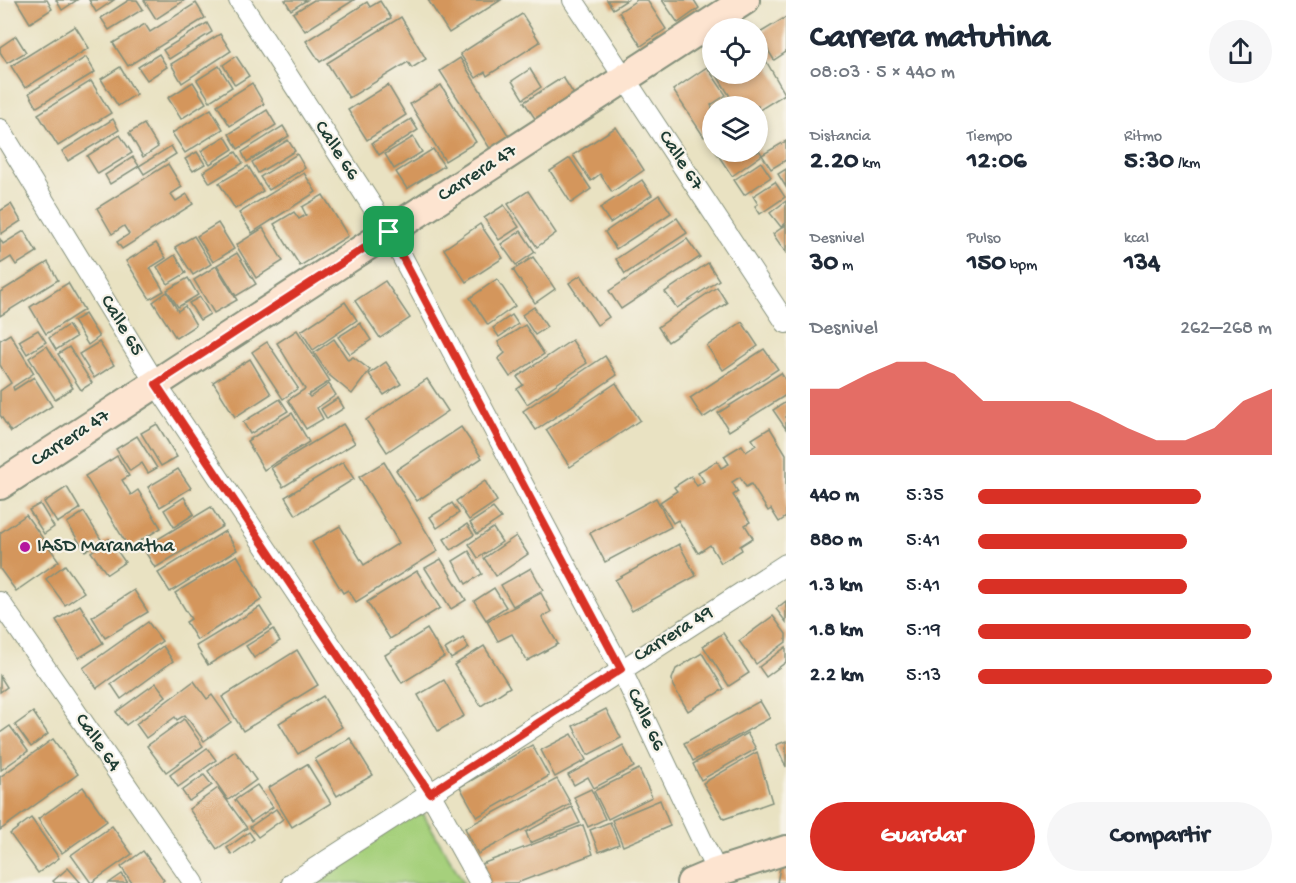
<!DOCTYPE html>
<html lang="es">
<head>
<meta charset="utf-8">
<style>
  :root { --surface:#fff; --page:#f6f6f7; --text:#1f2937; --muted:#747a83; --accent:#d93025 }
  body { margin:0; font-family:"Gochi Hand",sans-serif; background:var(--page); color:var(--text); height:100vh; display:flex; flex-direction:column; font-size:22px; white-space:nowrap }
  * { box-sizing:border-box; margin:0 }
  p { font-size:20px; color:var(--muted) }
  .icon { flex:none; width:33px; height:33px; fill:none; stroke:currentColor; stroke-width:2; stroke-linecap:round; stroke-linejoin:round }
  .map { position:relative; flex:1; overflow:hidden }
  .details { display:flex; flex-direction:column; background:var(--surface); width:510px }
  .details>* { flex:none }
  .fabs { position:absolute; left:702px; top:18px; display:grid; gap:12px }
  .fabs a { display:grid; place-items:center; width:66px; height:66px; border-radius:50%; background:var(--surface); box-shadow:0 3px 9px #0003; font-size:30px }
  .pin { position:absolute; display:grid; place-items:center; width:51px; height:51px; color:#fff; margin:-26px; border-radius:12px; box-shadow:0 3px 9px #0006 }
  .round { display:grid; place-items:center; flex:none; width:63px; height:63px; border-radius:32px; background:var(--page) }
  .summary { display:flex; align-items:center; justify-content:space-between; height:102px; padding:0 24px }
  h1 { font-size:33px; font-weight:700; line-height:45px }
  .metrics { display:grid; grid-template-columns:repeat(3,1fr); gap:9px; height:102px; padding:6px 24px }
  .metrics div { display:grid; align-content:center }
  .metrics b { font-size:26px; font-weight:700 }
  .metrics small { font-size:16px; font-weight:400 }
  .metrics p { font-size:16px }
  .chart { height:168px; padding:12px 24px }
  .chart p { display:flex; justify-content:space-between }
  .chart svg { width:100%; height:108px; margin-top:6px; fill:var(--accent); opacity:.7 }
  .primary-button { display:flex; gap:12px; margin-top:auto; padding:12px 24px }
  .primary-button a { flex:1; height:69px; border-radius:36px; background:var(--accent); color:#fff; font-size:24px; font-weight:700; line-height:69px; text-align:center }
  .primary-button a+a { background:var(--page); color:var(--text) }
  ul { padding:0 24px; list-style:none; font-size:20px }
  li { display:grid; grid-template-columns:96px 72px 1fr; align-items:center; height:45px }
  li i { height:15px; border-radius:8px; background:var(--accent) }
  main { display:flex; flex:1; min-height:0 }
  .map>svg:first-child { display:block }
</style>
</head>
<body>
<main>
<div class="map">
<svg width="786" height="883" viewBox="0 0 786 883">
  <rect width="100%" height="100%" fill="#f7f3e8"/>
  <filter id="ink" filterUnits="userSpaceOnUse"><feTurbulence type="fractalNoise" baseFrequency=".0167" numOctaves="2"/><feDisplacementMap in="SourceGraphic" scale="12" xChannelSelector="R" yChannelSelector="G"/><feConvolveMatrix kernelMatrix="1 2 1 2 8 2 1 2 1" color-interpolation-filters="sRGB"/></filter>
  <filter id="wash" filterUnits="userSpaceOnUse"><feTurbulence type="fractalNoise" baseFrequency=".008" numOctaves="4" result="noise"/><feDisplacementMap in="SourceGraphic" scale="24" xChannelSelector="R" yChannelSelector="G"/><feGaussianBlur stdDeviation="1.35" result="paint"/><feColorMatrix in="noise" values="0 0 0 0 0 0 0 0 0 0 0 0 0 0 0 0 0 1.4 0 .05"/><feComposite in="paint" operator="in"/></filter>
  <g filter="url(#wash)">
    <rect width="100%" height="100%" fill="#e9e2c2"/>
    <polygon fill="#a6d07c" stroke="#628658" stroke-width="1.5" points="416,802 464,883 301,883"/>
    <g id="blocks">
      <g fill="#d4965b">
        <polygon points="16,0 47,0 52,9 30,23"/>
        <polygon points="56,0 77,0 62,10"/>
        <polygon points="89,0 114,0 96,12"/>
        <polygon points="129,0 137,0 143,9 109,30 101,18"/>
        <polygon points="144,0 185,0 156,19"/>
        <polygon points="285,0 307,0 291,10"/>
        <polygon points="314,0 354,0 305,31 293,13"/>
        <polygon points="428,0 501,0 449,33"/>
        <polygon points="607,0 627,0 613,9"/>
        <polygon points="637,0 647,0 666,29 641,46 619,12"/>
        <polygon points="662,0 694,0 699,8 678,23"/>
        <polygon points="380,1 391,18 320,62 306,41 367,2 370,7"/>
        <polygon points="196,3 205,18 128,66 113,43 145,24 150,32"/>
        <polygon points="522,14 540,42 487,76 485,72 476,78 460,54"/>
        <polygon points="401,17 426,59 412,68 408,62 349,98 327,63"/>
        <polygon points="786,17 786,52 774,60 758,34"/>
        <polygon points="207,23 212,32 169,59 163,50"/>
        <polygon points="75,26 89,48 25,88 11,66"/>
        <polygon points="220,34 231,51 182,83 171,64"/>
        <polygon points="16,36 26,52 7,63 0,52 0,47"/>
        <polygon points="758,47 785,94 758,111 758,106 736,106 716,74 758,74"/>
        <polygon points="159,54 167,67 147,80 138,67"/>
        <polygon points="236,56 249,76 235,85 223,65"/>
        <polygon points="86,57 95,72 37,107 29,93"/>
        <polygon points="460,58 510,138 491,150 440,71"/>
        <polygon points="219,66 232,87 210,101 197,80"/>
        <polygon points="120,67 136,94 118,106 101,79"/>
        <polygon points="707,67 726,95 711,105 712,107 712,131 704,137 673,90"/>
        <polygon points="530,69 541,87 523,99 512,81"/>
        <polygon points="563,77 576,98 538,123 524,102"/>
        <polygon points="91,81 111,113 58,146 38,114"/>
        <polygon points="193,82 206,103 181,119 168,98"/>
        <polygon points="252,83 264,104 230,126 217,105"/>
        <polygon points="388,85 406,115 367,140 348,110"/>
        <polygon points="441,85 476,142 445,161 410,104"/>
        <polygon points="211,109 223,129 185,153 172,133"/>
        <polygon points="267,110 276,125 238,149 229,134"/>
        <polygon points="113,119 119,130 68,161 62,151"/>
        <polygon points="411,119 418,130 379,155 372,143"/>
        <polygon points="144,124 158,147 143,157 129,133"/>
        <polygon points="283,126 289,136 247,162 242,152"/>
        <polygon points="616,127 644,170 612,192 600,174 591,181 573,155"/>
        <polygon points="120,135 132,153 98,174 87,156"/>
        <polygon points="225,136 233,149 210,164 201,151"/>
        <polygon points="413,137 422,152 394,169 385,154"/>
        <polygon points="288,140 295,151 258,173 252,162"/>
        <polygon points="786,141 786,160 771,169 762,155 732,176 716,152 758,152 758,148 762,155"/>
        <polygon points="171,146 176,154 144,174 139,166"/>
        <polygon points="433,149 444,166 407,189 396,172"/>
        <polygon points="197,152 205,164 193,171 185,159"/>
        <polygon points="236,152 243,163 210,183 203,172"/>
        <polygon points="297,154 305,168 269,190 260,177"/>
        <polygon points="133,157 139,166 110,184 105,175"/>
        <polygon points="570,158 591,189 571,203 550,171"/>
        <polygon points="761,162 771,177 744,195 734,180"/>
        <polygon points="168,164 182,187 171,194 176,201 187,194 193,204 122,249 117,242 129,234 124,226 112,234 97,208"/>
        <polygon points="248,166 263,191 235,209 219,183"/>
        <polygon points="786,169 786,187 778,174"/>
        <polygon points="304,173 316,192 252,233 239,213"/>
        <polygon points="642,180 652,195 610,223 600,208"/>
        <polygon points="775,182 785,197 760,214 755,206 758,204 753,196"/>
        <polygon points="528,191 556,233 537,247 508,204"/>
        <polygon points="323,195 348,236 300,266 274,224 294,212 299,219 306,215 302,207"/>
        <polygon points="659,195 671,213 616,249 605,232"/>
        <polygon points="786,201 786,223 781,227 770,213"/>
        <polygon points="11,204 21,221 1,234 0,211"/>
        <polygon points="504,205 519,227 499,240 484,218"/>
        <polygon points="677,218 687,233 625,274 616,259"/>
        <polygon points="218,223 234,249 213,262 197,236"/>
        <polygon points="480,224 503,258 466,282 444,249"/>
        <polygon points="786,225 786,253 773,234"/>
        <polygon points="263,228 283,261 256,278 236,245"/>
        <polygon points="24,231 37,252 16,265 11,257 0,264 0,239 3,244"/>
        <polygon points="521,231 535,252 516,265 501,244"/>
        <polygon points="194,236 211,264 193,275 175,247"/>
        <polygon points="687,239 700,257 621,309 609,291"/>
        <polygon points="156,243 166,258 150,268 164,291 150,299 126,261"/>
        <polygon points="237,253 256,284 236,296 217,265"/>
        <polygon points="175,255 186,273 168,284 157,267"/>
        <polygon points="533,257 555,289 535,303 513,270"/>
        <polygon points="48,262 58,280 0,316 0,292"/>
        <polygon points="708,263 719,280 677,308 665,292"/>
        <polygon points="216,266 237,300 214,313 194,280"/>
        <polygon points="581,275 609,317 597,325 569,283"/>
        <polygon points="188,278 198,295 178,307 167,290"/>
        <polygon points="497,279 515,306 488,325 470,298"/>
        <polygon points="385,281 410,318 380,338 355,301"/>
        <polygon points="68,283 84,310 46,334 30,307"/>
        <polygon points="717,287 727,303 668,342 658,327"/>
        <polygon points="167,292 178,311 185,306 196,325 176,338 153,302"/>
        <polygon points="200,297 210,314 200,320 189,303"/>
        <polygon points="345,302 357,320 313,350 301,331"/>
        <polygon points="534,307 547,327 535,335 522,315"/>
        <polygon points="85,314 99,337 88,345 73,321"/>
        <polygon points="512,315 518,324 499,337 493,328"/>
        <polygon points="742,322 758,346 723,370 707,346"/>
        <polygon points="360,323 371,340 350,354 338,337"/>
        <polygon points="68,325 76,337 56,350 49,338"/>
        <polygon points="525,325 544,354 510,377 498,359 505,353 498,342"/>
        <polygon points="38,330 46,342 27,354 19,341"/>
        <polygon points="297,330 330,381 308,395 310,397 329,384 336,395 317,408 323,419 306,429 288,400 305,389 277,343"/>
        <polygon points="10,334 34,373 13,387 14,390 34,377 52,406 11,432 0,415 0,391 11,383 0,365 0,340"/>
        <polygon points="334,339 348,360 353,357 370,370 352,394 329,375 314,353"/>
        <polygon points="572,340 587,363 527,404 517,389 523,385 517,377"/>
        <polygon points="99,342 114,365 94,378 79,354"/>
        <polygon points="267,342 298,388 283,399 252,352"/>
        <polygon points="47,346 73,388 55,399 29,358"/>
        <polygon points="69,347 92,383 81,390 58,354"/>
        <polygon points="764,349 778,369 703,418 690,398"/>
        <polygon points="605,356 617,375 536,430 523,411"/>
        <polygon points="250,359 271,394 235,417 213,382"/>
        <polygon points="386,362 401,384 384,395 369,374"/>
        <polygon points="781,373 786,381 786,395 729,431 718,413"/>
        <polygon points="427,379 448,411 387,452 366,420"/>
        <polygon points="616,383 640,420 570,467 546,430"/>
        <polygon points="338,398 344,408 327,419 321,409"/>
        <polygon points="280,399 288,411 250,434 243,422"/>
        <polygon points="786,402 786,429 773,410"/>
        <polygon points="292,413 309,442 264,470 247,441"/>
        <polygon points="157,424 177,457 161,466 141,433"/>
        <polygon points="343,424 355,443 283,487 271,468"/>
        <polygon points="461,427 482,458 417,501 396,470"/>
        <polygon points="770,428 786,454 786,517 779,522 771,509 768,511 751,484 746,487 740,477 732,482 738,492 733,495 750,522 745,525 753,538 740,546 742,550 721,563 710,545 698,553 678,520 673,523 660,502 677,491 674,487 691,476 697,486 704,481 698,472 717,461 721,468 729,464 724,456 742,445 746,452 756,445 752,439"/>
        <polygon points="137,436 157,468 148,473 142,463 130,471 116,449"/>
        <polygon points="117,456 129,476 122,480 131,495 138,490 161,528 129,548 85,476"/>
        <polygon points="343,462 354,479 296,515 285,497"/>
        <polygon points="384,462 438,551 356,602 348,590 343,593 312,542 340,526 364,565 399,543 359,477"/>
        <polygon points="178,469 191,488 160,507 148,487"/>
        <polygon points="485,481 497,501 469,520 456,501"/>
        <polygon points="67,487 80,509 57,523 44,502"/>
        <polygon points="184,497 194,514 174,527 164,510"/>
        <polygon points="656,498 671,527 605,562 590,533"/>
        <polygon points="452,503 459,513 437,528 430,517"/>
        <polygon points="40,504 54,527 44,534 29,510"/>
        <polygon points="211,507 223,526 155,568 143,548"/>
        <polygon points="493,508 501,518 477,534 470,523"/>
        <polygon points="84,512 102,541 85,551 67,523"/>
        <polygon points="26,515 59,561 16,591 0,569 0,533"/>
        <polygon points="467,524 474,535 451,550 444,539"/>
        <polygon points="493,528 502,542 478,558 469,544"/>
        <polygon points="225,531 237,550 170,592 158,573"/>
        <polygon points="516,536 528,554 496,576 484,558"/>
        <polygon points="109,539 125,562 107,574 91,552"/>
        <polygon points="679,544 696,576 632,611 615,580"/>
        <polygon points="469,551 482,574 466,584 453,561"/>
        <polygon points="237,555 263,599 197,640 186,622 191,619 175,593"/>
        <polygon points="441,559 466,600 451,609 425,568"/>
        <polygon points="65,565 84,592 65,605 46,579"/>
        <polygon points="531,568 543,590 513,606 501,585"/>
        <polygon points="417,571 440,608 390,639 367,602"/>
        <polygon points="494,588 506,607 486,620 474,601"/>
        <polygon points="134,590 148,612 105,638 92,617"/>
        <polygon points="541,593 551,612 542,617 558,644 527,661 512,634 498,641 487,621"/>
        <polygon points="786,601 786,622 776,609"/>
        <polygon points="80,605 103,643 79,658 56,620"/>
        <polygon points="260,607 272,626 208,665 196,646"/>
        <polygon points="773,616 786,634 786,642 756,664 739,641"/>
        <polygon points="148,622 162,641 97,688 83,668"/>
        <polygon points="273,629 280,641 254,658 246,646"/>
        <polygon points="427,629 444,657 402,683 385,655"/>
        <polygon points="723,633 749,673 729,686 703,646"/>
        <polygon points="463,638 469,648 451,659 445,649"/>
        <polygon points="163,646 173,661 121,699 111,684"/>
        <polygon points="484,646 510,687 481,706 454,665"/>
        <polygon points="786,647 786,662 766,677 759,667"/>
        <polygon points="297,650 318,685 243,731 222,697"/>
        <polygon points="702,653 724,689 688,711 673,686 672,679 676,669"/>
        <polygon points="0,676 7,687 0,692"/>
        <polygon points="444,680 464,716 438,731 418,695"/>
        <polygon points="194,681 207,699 212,695 231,722 204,741 185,715 177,720 175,717 146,738 136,724"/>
        <polygon points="156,683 166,696 126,725 116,712"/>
        <polygon points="323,696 342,727 298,754 279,723"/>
        <polygon points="760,701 770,718 693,761 684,743"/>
        <polygon points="606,709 621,738 588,755 573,726"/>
        <polygon points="33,712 48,734 31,747 15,725"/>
        <polygon points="184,719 203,746 166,772 147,746"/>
        <polygon points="10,726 28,751 1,770 0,733"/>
        <polygon points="747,733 756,749 701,780 693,764"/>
        <polygon points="572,734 586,760 555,777 541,750"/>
        <polygon points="350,738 373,775 337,796 315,759"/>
        <polygon points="53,739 78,774 0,830 0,777"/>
        <polygon points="786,741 786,767 776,745"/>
        <polygon points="532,745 549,776 477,817 460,787"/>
        <polygon points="623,745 634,767 594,788 588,777 574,785 568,775"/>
        <polygon points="207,748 216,760 178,787 170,775"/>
        <polygon points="235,751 256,780 228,800 208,771"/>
        <polygon points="757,752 772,802 724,819 703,783"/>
        <polygon points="307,764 331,803 292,827 268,788"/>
        <polygon points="639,769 652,797 608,819 594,791"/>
        <polygon points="204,775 212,785 189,801 182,791"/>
        <polygon points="557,779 571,804 478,854 465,828"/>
        <polygon points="257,785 273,807 251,822 235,800"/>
        <polygon points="83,787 107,821 62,853 38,819"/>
        <polygon points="218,788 247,828 217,849 189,809"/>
        <polygon points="591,789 605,819 588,827 574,797"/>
        <polygon points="660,800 670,826 623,846 612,820"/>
        <polygon points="572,807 580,823 530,843 526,832"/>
        <polygon points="276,809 283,819 258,837 250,827"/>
        <polygon points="31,818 59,858 38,873 10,834"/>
        <polygon points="610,822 619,844 599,852 590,830"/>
        <polygon points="583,825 593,854 517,883 486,883 479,865"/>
        <polygon points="112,826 132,854 91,883 71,855"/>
        <polygon points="249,832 254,839 232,855 227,848"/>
        <polygon points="143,851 164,880 160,883 132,883 121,867"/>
        <polygon points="783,852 786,853 786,883 777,883"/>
        <polygon points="68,868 81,883 55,883 53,881"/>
        <polygon points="122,874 128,883 109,883"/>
      </g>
    </g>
  </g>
  <g filter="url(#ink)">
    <use href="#blocks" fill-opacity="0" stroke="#84907b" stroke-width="1.5"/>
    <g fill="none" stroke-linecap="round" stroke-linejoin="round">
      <g stroke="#84907b" stroke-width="22">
        <g id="street">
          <polyline points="239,0 389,232 621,669 717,872 716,883"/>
          <polyline points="573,0 786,323"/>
          <polyline points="0,129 156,384 430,793 480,883"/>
          <polyline points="0,602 194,883"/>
          <polyline points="292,883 786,564"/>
        </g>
      </g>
      <g stroke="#84907b" stroke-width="32">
        <g id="secondary">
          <polyline points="0,485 745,0"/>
          <polyline points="691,883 717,872 786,850"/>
        </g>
      </g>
      <use href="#street" stroke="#fff" stroke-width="20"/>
      <use href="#secondary" stroke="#fde4d0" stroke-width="28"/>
    </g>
  </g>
  <g fill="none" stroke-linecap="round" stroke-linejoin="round" filter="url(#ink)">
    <g stroke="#fff" stroke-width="12">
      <polygon id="route" points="389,232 621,669 430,793 156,384"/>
    </g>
    <use href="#route" stroke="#d93025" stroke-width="8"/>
  </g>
  <circle fill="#b5179e" stroke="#f7f3e8" stroke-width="2" cx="25" cy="547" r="6"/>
  <g text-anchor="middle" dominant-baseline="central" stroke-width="4.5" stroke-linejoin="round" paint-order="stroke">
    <g font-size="20" fill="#1f3d34" stroke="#f7f3e8">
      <text transform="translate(336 151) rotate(57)">Calle 66</text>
      <text transform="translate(680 161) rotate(57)">Calle 67</text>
      <text transform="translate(478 174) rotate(-33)">Carrera 47</text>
      <text transform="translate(121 326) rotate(59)">Calle 65</text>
      <text transform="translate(71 439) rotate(-33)">Carrera 47</text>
      <text transform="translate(674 635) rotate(-32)">Carrera 49</text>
      <text transform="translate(645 720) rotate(65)">Calle 66</text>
      <text transform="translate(97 743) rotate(55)">Calle 64</text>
    </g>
    <g font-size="20" fill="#1f3d34" stroke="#f7f3e8" text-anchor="start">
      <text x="37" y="547">IASD Maranatha</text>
    </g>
  </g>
</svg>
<div class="fabs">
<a><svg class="icon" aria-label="locate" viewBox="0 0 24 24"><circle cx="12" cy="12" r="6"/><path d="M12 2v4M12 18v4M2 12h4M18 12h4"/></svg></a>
<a><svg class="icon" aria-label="layers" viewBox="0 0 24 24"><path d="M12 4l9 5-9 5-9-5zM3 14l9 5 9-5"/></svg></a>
</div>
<div class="pin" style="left:389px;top:232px;background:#1e9e55"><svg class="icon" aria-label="arrive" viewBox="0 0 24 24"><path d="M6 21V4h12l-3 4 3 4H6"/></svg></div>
</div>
<section class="details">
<div class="summary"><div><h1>Carrera matutina</h1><p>08:03 · 5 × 440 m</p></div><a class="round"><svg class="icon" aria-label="share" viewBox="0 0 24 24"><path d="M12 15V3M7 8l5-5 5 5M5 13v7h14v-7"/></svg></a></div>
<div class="metrics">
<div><p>Distancia</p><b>2.20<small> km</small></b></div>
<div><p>Tiempo</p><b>12:06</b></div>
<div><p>Ritmo</p><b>5:30<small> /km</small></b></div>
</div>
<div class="metrics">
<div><p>Desnivel</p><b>30<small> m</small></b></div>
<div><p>Pulso</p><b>150<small> bpm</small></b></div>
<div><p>kcal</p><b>134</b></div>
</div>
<div class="chart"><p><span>Desnivel</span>262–268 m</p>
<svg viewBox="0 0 160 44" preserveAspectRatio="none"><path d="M0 44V17L10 17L20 11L30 6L40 6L50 11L60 22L70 22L80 22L90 22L100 27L110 33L120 38L130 38L140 33L150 22L160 17V44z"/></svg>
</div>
<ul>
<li><b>440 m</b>5:35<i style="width:76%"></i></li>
<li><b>880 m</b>5:41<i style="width:71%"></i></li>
<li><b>1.3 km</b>5:41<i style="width:71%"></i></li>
<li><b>1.8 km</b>5:19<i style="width:93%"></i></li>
<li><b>2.2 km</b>5:13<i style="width:100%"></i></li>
</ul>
<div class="primary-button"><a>Guardar</a><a>Compartir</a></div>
</section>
</main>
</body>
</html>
